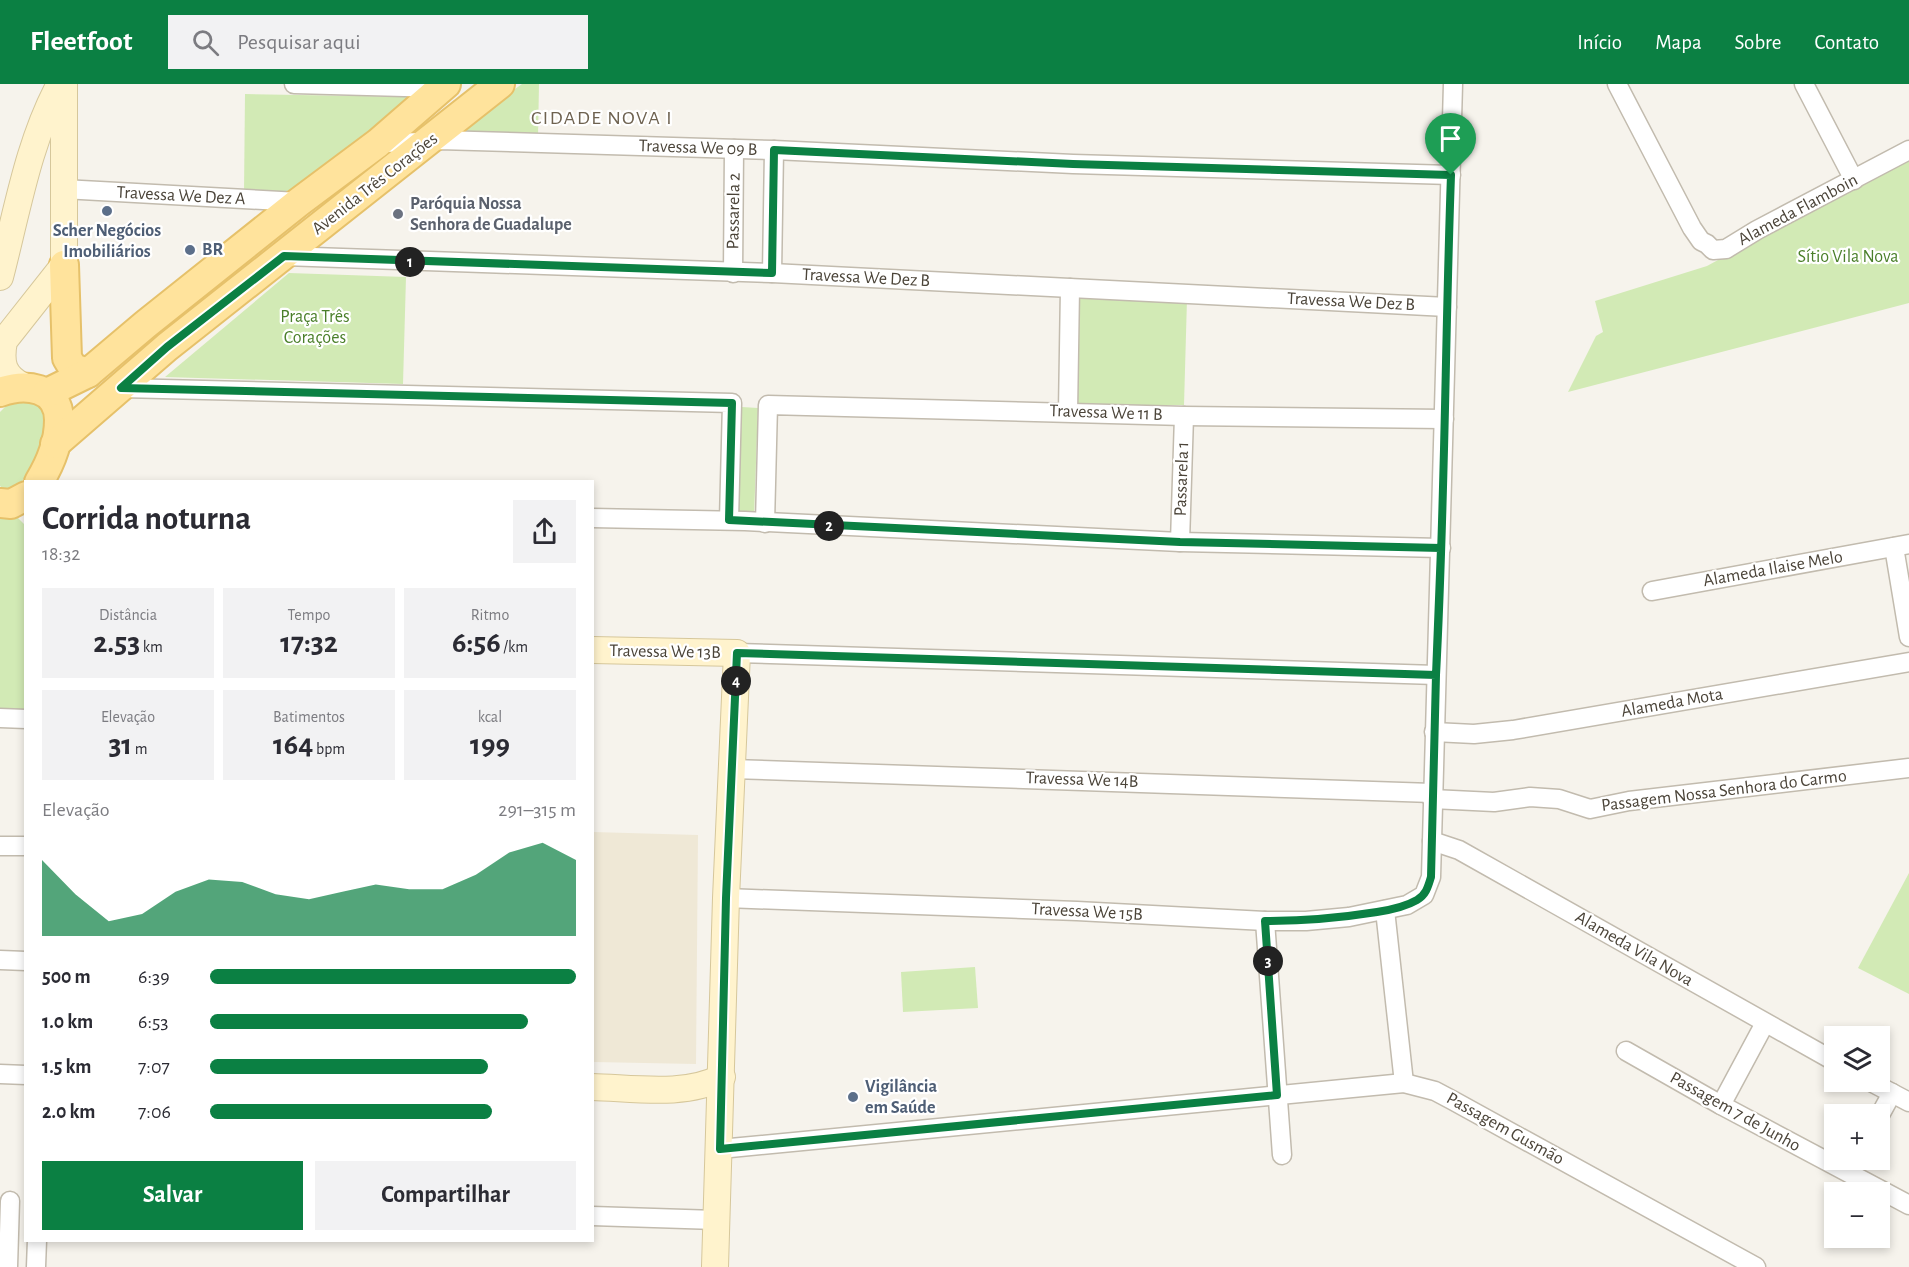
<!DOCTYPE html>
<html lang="pt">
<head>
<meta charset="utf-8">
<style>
  :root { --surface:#fff; --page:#f2f2f3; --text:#2b2b33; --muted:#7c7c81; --accent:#0b8043 }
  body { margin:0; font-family:"Alegreya Sans",sans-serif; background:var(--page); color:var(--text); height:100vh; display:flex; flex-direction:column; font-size:22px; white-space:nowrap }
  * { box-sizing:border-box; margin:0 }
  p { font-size:20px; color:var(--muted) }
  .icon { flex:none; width:33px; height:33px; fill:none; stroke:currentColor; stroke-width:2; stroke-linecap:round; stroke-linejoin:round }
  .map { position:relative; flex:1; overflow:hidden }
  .details { position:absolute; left:24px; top:396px; width:570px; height:762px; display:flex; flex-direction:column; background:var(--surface); border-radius:0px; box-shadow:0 3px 9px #0003 }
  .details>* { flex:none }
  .buttons { position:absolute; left:1824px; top:942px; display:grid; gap:12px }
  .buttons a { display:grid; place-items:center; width:66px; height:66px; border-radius:0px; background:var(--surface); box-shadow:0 3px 9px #0003; font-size:30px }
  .pin { position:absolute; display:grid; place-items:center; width:51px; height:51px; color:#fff; margin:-62px -26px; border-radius:50% 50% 50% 0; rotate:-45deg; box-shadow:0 0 6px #0007 }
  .pin .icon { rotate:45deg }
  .km { position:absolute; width:30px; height:30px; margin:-15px; border-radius:50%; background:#222; color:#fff; font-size:16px; line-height:30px; text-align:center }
  .round { display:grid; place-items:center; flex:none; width:63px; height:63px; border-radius:0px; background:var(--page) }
  .headline { display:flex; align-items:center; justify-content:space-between; height:102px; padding:0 18px }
  h1 { font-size:33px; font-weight:700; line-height:45px }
  .stats { display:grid; grid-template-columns:repeat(3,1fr); gap:9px; height:102px; padding:6px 18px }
  .stats div { display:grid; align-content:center; border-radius:0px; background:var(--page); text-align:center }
  .stats b { font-size:30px; font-weight:700 }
  .stats small { font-size:16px; font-weight:400 }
  .stats p { font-size:16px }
  .chart { height:168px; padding:12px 18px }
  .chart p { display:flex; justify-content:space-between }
  .chart svg { width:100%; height:108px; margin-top:6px; fill:var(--accent); opacity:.7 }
  .cta { display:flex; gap:12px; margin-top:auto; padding:12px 18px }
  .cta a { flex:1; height:69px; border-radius:0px; background:var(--accent); color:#fff; font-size:24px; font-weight:700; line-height:69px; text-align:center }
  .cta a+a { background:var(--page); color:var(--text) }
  ul { padding:0 18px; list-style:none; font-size:20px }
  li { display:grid; grid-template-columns:96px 72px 1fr; align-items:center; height:45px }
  li i { height:15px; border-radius:8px; background:var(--accent) }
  header { display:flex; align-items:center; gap:36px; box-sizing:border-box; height:84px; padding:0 30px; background:var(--accent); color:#fff }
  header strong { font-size:28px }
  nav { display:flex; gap:33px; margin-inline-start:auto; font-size:21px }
  .search { width:420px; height:54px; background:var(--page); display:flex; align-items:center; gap:15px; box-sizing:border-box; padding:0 21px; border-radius:0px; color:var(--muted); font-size:22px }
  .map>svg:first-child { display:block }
</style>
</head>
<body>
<header>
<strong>Fleetfoot</strong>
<div class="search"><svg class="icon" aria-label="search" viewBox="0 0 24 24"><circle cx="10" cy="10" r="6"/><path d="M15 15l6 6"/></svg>Pesquisar aqui</div>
<nav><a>Início</a><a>Mapa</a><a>Sobre</a><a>Contato</a></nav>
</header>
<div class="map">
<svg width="1909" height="1183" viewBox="0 0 1909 1183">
  <rect width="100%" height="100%" fill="#f6f3ec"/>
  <polygon fill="#efe8d6" points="593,748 698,751 696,980 593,978"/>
  <g fill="#d2eab5">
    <polygon points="522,0 539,0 538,53 464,52 459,45"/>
    <polygon points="245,10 418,13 304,110 244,108"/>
    <polygon points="1909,72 1909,219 1568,308 1596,252 1603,248 1595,217 1707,182"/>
    <polygon points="289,189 406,193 403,300 165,293"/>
    <polygon points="1080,211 1187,215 1184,321 1074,321"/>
    <polygon points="29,313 43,321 48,334 34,382 18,402 4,405 0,402 0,328 11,317"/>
    <polygon points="742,323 758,324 754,433 738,432"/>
    <polygon points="0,430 14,430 25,441 25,626 0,625"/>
    <polygon points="1909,789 1909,910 1858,884"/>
    <polygon points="975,883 978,924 903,928 901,888"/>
  </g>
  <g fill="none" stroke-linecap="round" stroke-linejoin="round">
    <g stroke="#c2bbae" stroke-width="21">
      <g id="minor">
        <polyline points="294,0 441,4"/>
        <polyline points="1617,0 1692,144 1701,157 1707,160 1713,166 1726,165 1757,146 1909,66"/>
        <polyline points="1804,0 1854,96"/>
        <polyline points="378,59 428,58 439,56 774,66 1073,80 1451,91"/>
        <polyline points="63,105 299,118"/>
        <polyline points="284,172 772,189 1447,223"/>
        <polyline points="733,189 734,65"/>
        <polyline points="772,189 774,66"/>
        <polyline points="121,304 732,319 729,436"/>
        <polyline points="1068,328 1070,204"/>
        <polyline points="592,434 745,437 1180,458 1441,464"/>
        <polyline points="765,439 768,321 1184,332 1444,335"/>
        <polyline points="1180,458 1184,332"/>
        <polyline points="1894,463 1909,553"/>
        <polyline points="1652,507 1909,460"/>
        <polyline points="737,569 1436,591"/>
        <polyline points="0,634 26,635"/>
        <polyline points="1434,648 1474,650 1513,646 1909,578"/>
        <polyline points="732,685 1432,709"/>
        <polyline points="1432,715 1494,718 1530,713 1559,715 1590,725 1629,717 1909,684"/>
        <polyline points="1432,757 1459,766 1834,977"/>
        <polyline points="0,762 26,762"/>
        <polyline points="726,814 1077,827 1265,837 1306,837 1349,833 1407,821 1424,811 1431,793 1453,0"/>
        <polyline points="1385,826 1404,999"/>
        <polyline points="1265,837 1282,1071"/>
        <polyline points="0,876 26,877"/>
        <polyline points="1626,967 1721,1021 1909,1121"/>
        <polyline points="0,990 26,991"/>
        <polyline points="1871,998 1909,1018"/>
        <polyline points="1721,1021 1765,939"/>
        <polyline points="1880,1031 1892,1009"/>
        <polyline points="720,1065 1404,999 1435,1007 1452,1016 1756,1183"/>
        <polyline points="592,1132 716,1136"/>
        <polyline points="8,1183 10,1117"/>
        <polyline points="36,1183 37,1156"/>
      </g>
    </g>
    <g stroke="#d6c79b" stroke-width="28">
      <g id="secondary">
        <path d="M0,193C17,128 28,59 60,0"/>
        <path d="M23,302C3,292 0,279 4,257L64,181V0"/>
        <polyline points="592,566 737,569 726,814 715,1183"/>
        <path d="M592,1003C633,1004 686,1013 722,993"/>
      </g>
    </g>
    <g stroke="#e6c16a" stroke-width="32">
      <g id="primary">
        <polyline points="64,181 67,274 73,284 88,289"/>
        <path d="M0,308C25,299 59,302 59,336C59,357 50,380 39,398"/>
        <polyline points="47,309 88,289 146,240 299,118 378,59 446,0"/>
        <polyline points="55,360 167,263 500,0"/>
        <polyline points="0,419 11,420 26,412"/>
      </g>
    </g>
    <use href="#minor" stroke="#fff" stroke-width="18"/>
    <use href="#secondary" stroke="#fff3cd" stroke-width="26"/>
    <use href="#primary" stroke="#ffe39c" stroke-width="28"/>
  </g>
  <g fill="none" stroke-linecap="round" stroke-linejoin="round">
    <g stroke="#fff" stroke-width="12">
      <path id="route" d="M1451,91L1073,80L774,66L772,189L284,172L167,263L121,304L732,319L729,436L1180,458L1441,464L1436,591L1431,793C1428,803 1426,811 1417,816C1405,823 1390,826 1377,828C1339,834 1303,837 1265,837L1277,1011L720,1065L726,814L737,569L1436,591C1445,425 1445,258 1451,91"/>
    </g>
    <use href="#route" stroke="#0b8043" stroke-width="8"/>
  </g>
  <g fill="#5c6f8a" stroke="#fff" stroke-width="2">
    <circle cx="107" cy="127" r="6"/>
    <circle cx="190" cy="166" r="6"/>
    <circle cx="853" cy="1013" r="6"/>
  </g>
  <circle fill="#6b7280" stroke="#fff" stroke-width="2" cx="398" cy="130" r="6"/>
  <g text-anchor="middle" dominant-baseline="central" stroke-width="4.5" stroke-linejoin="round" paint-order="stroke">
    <g font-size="18" fill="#4b4439" stroke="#fff">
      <text transform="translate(698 64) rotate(2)">Travessa We 09 B</text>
      <text transform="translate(375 100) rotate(-38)">Avenida Três Corações</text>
      <text transform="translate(181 112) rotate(3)">Travessa We Dez A</text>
      <text transform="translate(1798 126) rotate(-28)">Alameda Flamboin</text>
      <text transform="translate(734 127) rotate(-89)">Passarela 2</text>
      <text transform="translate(866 194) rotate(3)">Travessa We Dez B</text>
      <text transform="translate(1351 218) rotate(3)">Travessa We Dez B</text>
      <text transform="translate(1106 329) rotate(2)">Travessa We 11 B</text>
      <text transform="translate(1182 395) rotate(-88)">Passarela 1</text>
      <text transform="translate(1773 485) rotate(-10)">Alameda Ilaise Melo</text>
      <text transform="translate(665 568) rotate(1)">Travessa We 13B</text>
      <text transform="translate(1672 619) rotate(-10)">Alameda Mota</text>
      <text transform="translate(1082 696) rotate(2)">Travessa We 14B</text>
      <text transform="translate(1724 707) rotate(-7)">Passagem Nossa Senhora do Carmo</text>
      <text transform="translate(1087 828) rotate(3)">Travessa We 15B</text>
      <text transform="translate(1634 865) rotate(30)">Alameda Vila Nova</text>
      <text transform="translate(1735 1028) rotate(29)">Passagem 7 de Junho</text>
      <text transform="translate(1505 1045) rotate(29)">Passagem Gusmão</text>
    </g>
    <g font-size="18" font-weight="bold" fill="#5b616d" stroke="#fff" text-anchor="start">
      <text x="410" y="120">Paróquia Nossa<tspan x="410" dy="21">Senhora de Guadalupe</tspan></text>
    </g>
    <g font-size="18" font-weight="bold" fill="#4e5e75" stroke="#fff" text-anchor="start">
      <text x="107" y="147" text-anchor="middle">Scher Negócios<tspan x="107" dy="21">Imobiliários</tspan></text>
      <text x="202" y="166">BR</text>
      <text x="865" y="1003">Vigilância<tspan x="865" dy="21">em Saúde</tspan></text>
    </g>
    <g font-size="18" fill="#4a7f2a" stroke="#fff">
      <text x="1848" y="173">Sítio Vila Nova</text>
      <text x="315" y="233">Praça Três<tspan x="315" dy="21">Corações</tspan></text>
    </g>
    <g font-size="20" letter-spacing="1.5" fill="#6e6250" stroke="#fff">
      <text x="602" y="34">CIDADE NOVA I</text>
    </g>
  </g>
</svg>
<div class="buttons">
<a><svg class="icon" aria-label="layers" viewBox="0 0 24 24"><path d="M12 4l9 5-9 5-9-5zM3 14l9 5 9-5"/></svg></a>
<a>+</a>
<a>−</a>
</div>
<div class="pin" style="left:1451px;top:91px;background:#1e9e55"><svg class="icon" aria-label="arrive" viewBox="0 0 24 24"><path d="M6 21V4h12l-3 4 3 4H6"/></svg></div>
<b class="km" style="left:410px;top:178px">1</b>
<b class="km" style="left:829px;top:442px">2</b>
<b class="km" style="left:1268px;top:877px">3</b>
<b class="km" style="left:736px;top:597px">4</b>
<section class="details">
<div class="headline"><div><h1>Corrida noturna</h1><p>18:32</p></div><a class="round"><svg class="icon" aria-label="share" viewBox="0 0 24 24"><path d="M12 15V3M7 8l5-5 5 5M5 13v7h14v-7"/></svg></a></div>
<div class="stats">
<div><p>Distância</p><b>2.53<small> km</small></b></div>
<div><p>Tempo</p><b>17:32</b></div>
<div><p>Ritmo</p><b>6:56<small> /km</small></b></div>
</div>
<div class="stats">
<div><p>Elevação</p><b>31<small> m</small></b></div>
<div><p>Batimentos</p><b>164<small> bpm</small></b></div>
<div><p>kcal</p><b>199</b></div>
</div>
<div class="chart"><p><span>Elevação</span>291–315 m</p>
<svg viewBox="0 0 160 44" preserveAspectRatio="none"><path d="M0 44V13L10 27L20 38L30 35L40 26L50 21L60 22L70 27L80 29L90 26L100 23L110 25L120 25L130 19L140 10L150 6L160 13V44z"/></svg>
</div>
<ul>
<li><b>500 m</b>6:39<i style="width:100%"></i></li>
<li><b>1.0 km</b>6:53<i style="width:87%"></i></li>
<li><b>1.5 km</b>7:07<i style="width:76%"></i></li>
<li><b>2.0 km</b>7:06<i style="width:77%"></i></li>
</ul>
<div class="cta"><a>Salvar</a><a>Compartilhar</a></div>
</section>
</div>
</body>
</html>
